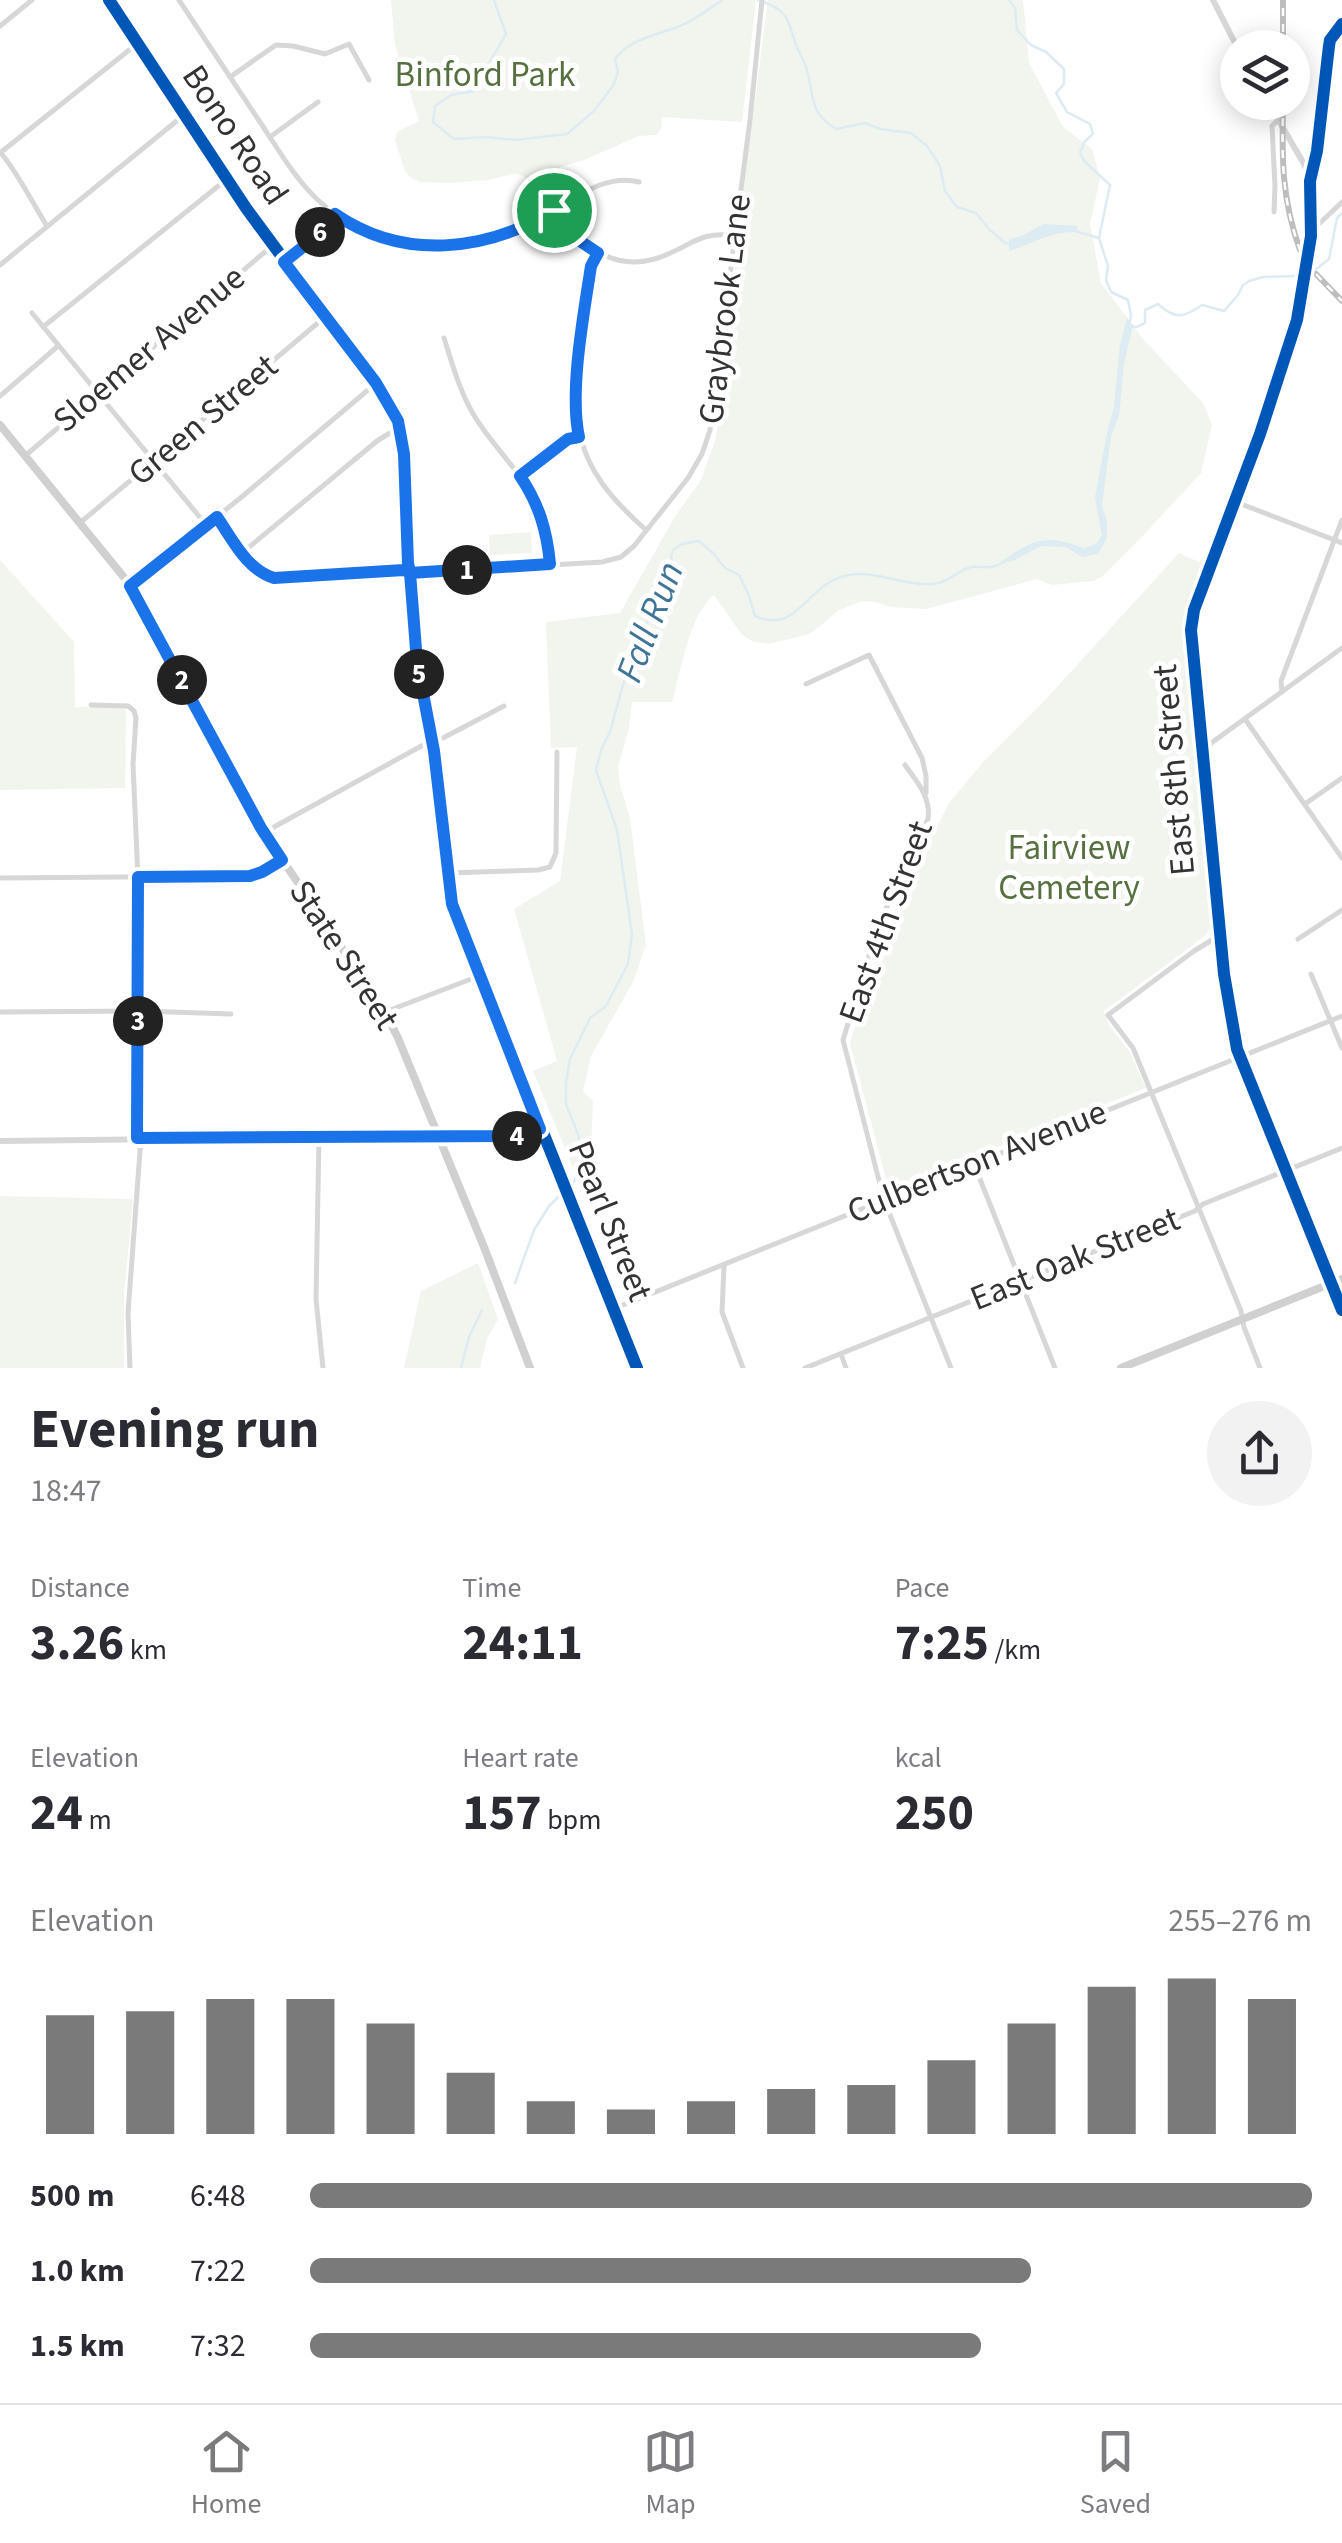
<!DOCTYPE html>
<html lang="en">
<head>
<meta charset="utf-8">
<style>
  :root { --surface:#fff; --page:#f2f2f3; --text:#2b2b33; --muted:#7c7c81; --line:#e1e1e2; --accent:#7a7a7a }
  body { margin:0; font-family:"Source Sans 3",sans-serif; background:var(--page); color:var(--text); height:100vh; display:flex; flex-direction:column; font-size:38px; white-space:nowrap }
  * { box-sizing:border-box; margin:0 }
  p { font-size:32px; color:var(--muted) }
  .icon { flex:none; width:55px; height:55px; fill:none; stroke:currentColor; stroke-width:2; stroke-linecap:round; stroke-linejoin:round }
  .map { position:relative; height:1368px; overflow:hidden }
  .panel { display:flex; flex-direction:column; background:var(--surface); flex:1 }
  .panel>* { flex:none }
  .controls { position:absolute; left:1220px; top:30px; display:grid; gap:20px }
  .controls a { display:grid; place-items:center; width:90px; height:90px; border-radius:50%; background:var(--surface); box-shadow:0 5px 25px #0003; font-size:50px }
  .pin { position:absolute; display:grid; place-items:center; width:85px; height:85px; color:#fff; margin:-42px; border:5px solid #fff; border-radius:50%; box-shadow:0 2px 10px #0007 }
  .km { position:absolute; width:50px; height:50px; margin:-25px; border-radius:50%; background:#222; color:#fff; font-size:28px; line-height:50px; text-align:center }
  .round { display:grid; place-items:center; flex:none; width:105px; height:105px; border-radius:52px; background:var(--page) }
  .head { display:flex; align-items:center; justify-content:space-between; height:170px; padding:0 30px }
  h1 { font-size:55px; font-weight:700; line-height:75px }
  .metrics { display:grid; grid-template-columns:repeat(3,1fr); gap:15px; height:170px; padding:10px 30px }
  .metrics div { display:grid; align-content:center }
  .metrics b { font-size:50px; font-weight:700 }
  .metrics small { font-size:28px; font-weight:400 }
  .metrics p { font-size:28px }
  .chart { height:280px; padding:20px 30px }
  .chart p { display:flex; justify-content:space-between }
  .chart svg { width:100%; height:180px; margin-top:10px; stroke:var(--accent); stroke-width:6 }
  ul { padding:0 30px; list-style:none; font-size:32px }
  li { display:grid; grid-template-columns:160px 120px 1fr; align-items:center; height:75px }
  li i { height:25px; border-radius:12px; background:var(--accent) }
  .tab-bar { display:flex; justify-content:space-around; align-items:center; height:140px; border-top:2px solid var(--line); background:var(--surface); font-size:28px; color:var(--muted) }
  .tab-bar a { display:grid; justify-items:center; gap:5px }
  .tab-bar .active { color:var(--accent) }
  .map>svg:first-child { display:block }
</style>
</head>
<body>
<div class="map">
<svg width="1342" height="1368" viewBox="0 0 1342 1368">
  <rect width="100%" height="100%" fill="#fff"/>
  <g fill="#f1f5ed">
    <polygon points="391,0 756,0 742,122 662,117 661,129 656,135 639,136 584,160 561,167 535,182 516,173 489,180 450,183 420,182 411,178 405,171 395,140 397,132 419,121 395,45"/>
    <path d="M768,0H1023L1029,63L1063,127L1092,149L1100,178L1090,224L1101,283L1143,339L1203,403L1212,425L1201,473L1139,540L1103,576L1093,581L1052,585L1037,579L926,609L891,607L876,602L862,601L839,610L814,631L806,635L769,644L754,642L742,635L714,595C689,615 681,671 672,702H632L629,728L618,767L620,785L630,818L646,945L633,982L591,1056L583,1091L593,1101L590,1173L593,1193L587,1202L533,1071L557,1061L514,909L560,881L577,747L551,748L546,622L620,613L676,515L701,480L716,438L745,178Z"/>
    <polygon points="531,532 532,553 490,555 489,535"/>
    <polygon points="1179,553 1206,565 1184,620 1211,926 1206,935 1104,1011 1109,1025 1129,1051 1146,1088 889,1190 850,1043 885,930 949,803 984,761 1046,699"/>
    <polygon points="0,560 74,642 75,707 126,706 125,788 0,790"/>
    <polygon points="0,1196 133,1199 124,1294 124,1368 0,1368"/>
    <polygon points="478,1263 498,1319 487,1339 480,1368 404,1368 421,1291"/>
  </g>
  <g fill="#ddebf3">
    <path d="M1043,224L1078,226L1076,232C1051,231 1032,244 1009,251V239L1022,236Z"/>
    <path d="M1127,318L1133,325L1124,364L1119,416L1111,436L1102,506L1107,521V538L1098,554L1082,557L1066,547L1041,546L1013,561L1000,562C1033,540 1045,533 1083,548L1096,544L1102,536L1095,497L1107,433L1114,407L1120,345Z"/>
  </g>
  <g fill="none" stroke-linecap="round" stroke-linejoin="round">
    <g stroke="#ddebf3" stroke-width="2.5">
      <path d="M494,0L506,34C495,54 483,71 474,91L451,95L435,106L433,122L454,139L486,137L515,140L567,134L594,111L613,86L618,72L615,59C631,38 657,35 680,26C695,20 709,9 722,0"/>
      <path d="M758,0C788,10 787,17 796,45C799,52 803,59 806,67C815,95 807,111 836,129L865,123L880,129L911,133L927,146L940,166L945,191L957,207L976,213L989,229L1005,243H1009"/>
      <polyline points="1009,0 1015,8 1017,30 1031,45 1046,52 1064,69 1064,84 1056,93 1067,112 1090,124 1093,134 1085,141 1080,152 1084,161 1110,185 1099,238 1108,266 1106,280 1111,292 1128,300 1131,315 1130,321"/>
      <polyline points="1075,231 1099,238"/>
      <polyline points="1309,275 1329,259 1337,218 1342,213"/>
      <path d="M1130,326L1137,327L1145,323V310L1158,304C1176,320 1183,318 1202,305L1224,311L1238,295L1243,285L1249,281L1263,277L1299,276"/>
      <path d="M515,1283L534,1230L549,1206L574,1182L583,1158L578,1134L566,1104V1082L570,1059L590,1018L606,1006L628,964L632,934L617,830L596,770L601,750L610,732L623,685L642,634L673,565L671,557L673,550L682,544L699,541L713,553L725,568L739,575L748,593L755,616C791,632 802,600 827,584C862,560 896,587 933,584C947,583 955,573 968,568C975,565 983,568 991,567C993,567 1003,563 1005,562"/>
      <polyline points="461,1368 469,1337 482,1310"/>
    </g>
    <g stroke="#d7d7d7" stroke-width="5">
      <polyline points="109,0 246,208 375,383 398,421 404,454 408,563 417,659 434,751 452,904 637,1368"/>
      <path d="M179,0C206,40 233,81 260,122C278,149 295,179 319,201C378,256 466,257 534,221C566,205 602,172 639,182"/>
      <polyline points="0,26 32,0"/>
      <polyline points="230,77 276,45 293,46 325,54 349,44 369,80"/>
      <polyline points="270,137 318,102"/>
      <polyline points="0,153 138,43"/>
      <path d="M1,153C20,176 31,201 47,226"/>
      <path d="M555,210C580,249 621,276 668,254C694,243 703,231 734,236"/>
      <polyline points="1274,212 1275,186 1272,126 1278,120"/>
      <polyline points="1312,223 1320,223 1342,202"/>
      <path d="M598,253C585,275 585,304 582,329C572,424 569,462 646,530"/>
      <polyline points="284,261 308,243 335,214"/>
      <polyline points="0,265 184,115"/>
      <polyline points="32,313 207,526"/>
      <polyline points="43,327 227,179"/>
      <path d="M444,338C452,363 459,389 472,412C493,449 529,477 542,518C547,533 549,549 550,565"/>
      <polyline points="0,396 58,346"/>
      <polyline points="26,455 273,245"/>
      <polyline points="520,476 568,439 579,437"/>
      <polyline points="1236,502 1342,543"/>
      <polyline points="217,517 242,553 377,441 390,433 401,432"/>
      <polyline points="81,522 325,317"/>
      <path d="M242,553C248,562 255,571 265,575C287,584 375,572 403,570L415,573L602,562L621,557L634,546L688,478L702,454L710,430L750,120L762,0"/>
      <polyline points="131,586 244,495 375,384"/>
      <polyline points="806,684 869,655 922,758 926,776 926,793"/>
      <polyline points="1282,692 1281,681 1342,520"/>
      <polyline points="91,705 128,706 134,711 136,718 133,764 138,880 137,1138"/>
      <polyline points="1245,719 1342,858"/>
      <polyline points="1203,749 1342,648"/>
      <path d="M905,765C917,782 931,797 928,819L878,926L843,1040L884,1200L951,1368"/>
      <polyline points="1305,804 1342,778"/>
      <polyline points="266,834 274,827 425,744 443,738 504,706"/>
      <polyline points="447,873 538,870 550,867 556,853 557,752"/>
      <polyline points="0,878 243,876 262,872 282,860"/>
      <polyline points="1220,935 1194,951 1108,1015 1133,1048 1241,1311 1244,1327 1260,1368"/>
      <polyline points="1298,939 1342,910"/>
      <polyline points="1311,974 1342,1048"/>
      <polyline points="0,1012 141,1011 231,1014"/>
      <polyline points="385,1012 479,976"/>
      <polyline points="319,1136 316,1299 323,1368"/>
      <polyline points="438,1136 518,1135 539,1129"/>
      <polyline points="974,1164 1055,1368"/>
      <polyline points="724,1265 722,1312 743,1368"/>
      <polyline points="613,1309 1342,1016"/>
      <polyline points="841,1354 846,1368"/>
      <polyline points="130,1368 128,1313 141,1138"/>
      <polyline points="805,1368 1195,1211 1203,1204 1342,1148"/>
    </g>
    <g stroke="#d7d7d7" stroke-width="6">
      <polyline points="1213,0 1238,49"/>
      <polyline points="1342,24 1330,40 1329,46 1317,151 1310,181 1311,236 1297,320 1260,434 1194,610 1191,630 1224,974 1237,1049 1342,1310"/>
      <polyline points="1268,102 1304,164 1310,180"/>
      <polyline points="0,1141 438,1136"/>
    </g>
    <g stroke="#d0d0d0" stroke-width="8">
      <polyline points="0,425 131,586 261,828 385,1012 398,1038 484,1247 530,1368"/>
      <polyline points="1121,1368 1342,1279"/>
    </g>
    <g stroke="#bebebe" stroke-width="6">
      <g id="rail">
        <polyline points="1283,48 1283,0"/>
        <path d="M1283,102C1282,158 1281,197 1300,250"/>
        <polyline points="1316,274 1342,301"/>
      </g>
    </g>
    <use href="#rail" stroke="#fff" stroke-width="2.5" stroke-dasharray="8" stroke-linecap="butt"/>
    <g stroke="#fff" stroke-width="19">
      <g id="cycleway">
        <polyline points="109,0 246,208 375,383 398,421 404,454 408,563 417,659 434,751 452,904 637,1368"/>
        <polyline points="1342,24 1330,40 1329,46 1317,151 1310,181 1311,236 1297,320 1260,434 1194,610 1191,630 1224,974 1237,1049 1342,1310"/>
      </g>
    </g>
    <use href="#cycleway" stroke="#0057b8" stroke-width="12"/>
  </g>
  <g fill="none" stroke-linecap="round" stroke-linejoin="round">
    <g stroke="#fff" stroke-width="20">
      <path id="route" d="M554,210L574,237L598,253L591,266C584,313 569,391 579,437L568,439L520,476C539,504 547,531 550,564L410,573L404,570L274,578C247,570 233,540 217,517L130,586L261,828L282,860L262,872L250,876L138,877L137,1138L506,1136L532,1133L540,1129L452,904L434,751L417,662L410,573L408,563L404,454L398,421L376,383L284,262L308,243L335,214C403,261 487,252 554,210"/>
    </g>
    <use href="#route" stroke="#1a73e8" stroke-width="12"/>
  </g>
  <g text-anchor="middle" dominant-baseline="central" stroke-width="10" stroke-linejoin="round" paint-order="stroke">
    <g font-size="35" fill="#56703f" stroke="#fff">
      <text x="485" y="75">Binford Park</text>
      <text x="1069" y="848">Fairview<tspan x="1069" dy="40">Cemetery</tspan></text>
    </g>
    <g font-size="35" fill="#333" stroke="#fff">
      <text transform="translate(235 135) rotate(56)">Bono Road</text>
      <text transform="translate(725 309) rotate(-83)">Graybrook Lane</text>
      <text transform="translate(149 349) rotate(-40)">Sloemer Avenue</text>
      <text transform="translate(203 420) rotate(-40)">Green Street</text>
      <text transform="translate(1174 770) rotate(-95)">East 8th Street</text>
      <text transform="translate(886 922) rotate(-70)">East 4th Street</text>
      <text transform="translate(344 955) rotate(57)">State Street</text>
      <text transform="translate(977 1162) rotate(-22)">Culbertson Avenue</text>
      <text transform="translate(610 1221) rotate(68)">Pearl Street</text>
      <text transform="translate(1075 1259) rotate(-22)">East Oak Street</text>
    </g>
    <g font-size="38" font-style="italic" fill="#3f7597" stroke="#fff">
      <text transform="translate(650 622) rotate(-69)">Fall Run</text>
    </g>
  </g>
</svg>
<div class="controls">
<a><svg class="icon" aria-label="layers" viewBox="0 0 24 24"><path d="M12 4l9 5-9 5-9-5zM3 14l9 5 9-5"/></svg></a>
</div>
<div class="pin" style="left:554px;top:210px;background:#1e9e55"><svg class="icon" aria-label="arrive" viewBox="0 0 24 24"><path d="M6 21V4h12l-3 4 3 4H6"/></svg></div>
<b class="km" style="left:467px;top:570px">1</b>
<b class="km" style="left:182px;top:680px">2</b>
<b class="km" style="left:138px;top:1021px">3</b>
<b class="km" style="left:517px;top:1136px">4</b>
<b class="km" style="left:419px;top:674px">5</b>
<b class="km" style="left:320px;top:232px">6</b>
</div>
<section class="panel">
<div class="head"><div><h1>Evening run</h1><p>18:47</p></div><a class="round"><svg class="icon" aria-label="share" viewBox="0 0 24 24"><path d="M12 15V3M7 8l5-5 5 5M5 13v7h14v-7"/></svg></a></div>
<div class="metrics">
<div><p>Distance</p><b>3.26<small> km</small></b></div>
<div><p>Time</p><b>24:11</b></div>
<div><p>Pace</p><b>7:25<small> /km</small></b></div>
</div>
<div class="metrics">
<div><p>Elevation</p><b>24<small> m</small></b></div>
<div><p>Heart rate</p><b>157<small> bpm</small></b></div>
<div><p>kcal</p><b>250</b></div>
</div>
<div class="chart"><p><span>Elevation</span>255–276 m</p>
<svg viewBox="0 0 160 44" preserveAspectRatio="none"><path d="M5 44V15M15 44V14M25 44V11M35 44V11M45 44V17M55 44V29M65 44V36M75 44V38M85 44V36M95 44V33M105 44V32M115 44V26M125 44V17M135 44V8M145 44V6M155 44V11"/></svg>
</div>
<ul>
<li><b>500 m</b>6:48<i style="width:100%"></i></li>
<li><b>1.0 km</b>7:22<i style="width:72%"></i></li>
<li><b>1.5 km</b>7:32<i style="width:67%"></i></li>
</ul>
</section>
<nav class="tab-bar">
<a class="active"><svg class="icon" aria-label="home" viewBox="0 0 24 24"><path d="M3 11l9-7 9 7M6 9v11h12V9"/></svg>Home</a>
<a><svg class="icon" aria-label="map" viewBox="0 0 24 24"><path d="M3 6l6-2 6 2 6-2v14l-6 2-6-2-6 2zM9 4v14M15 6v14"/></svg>Map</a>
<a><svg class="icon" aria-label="saved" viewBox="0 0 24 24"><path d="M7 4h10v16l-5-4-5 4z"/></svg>Saved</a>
</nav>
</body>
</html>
